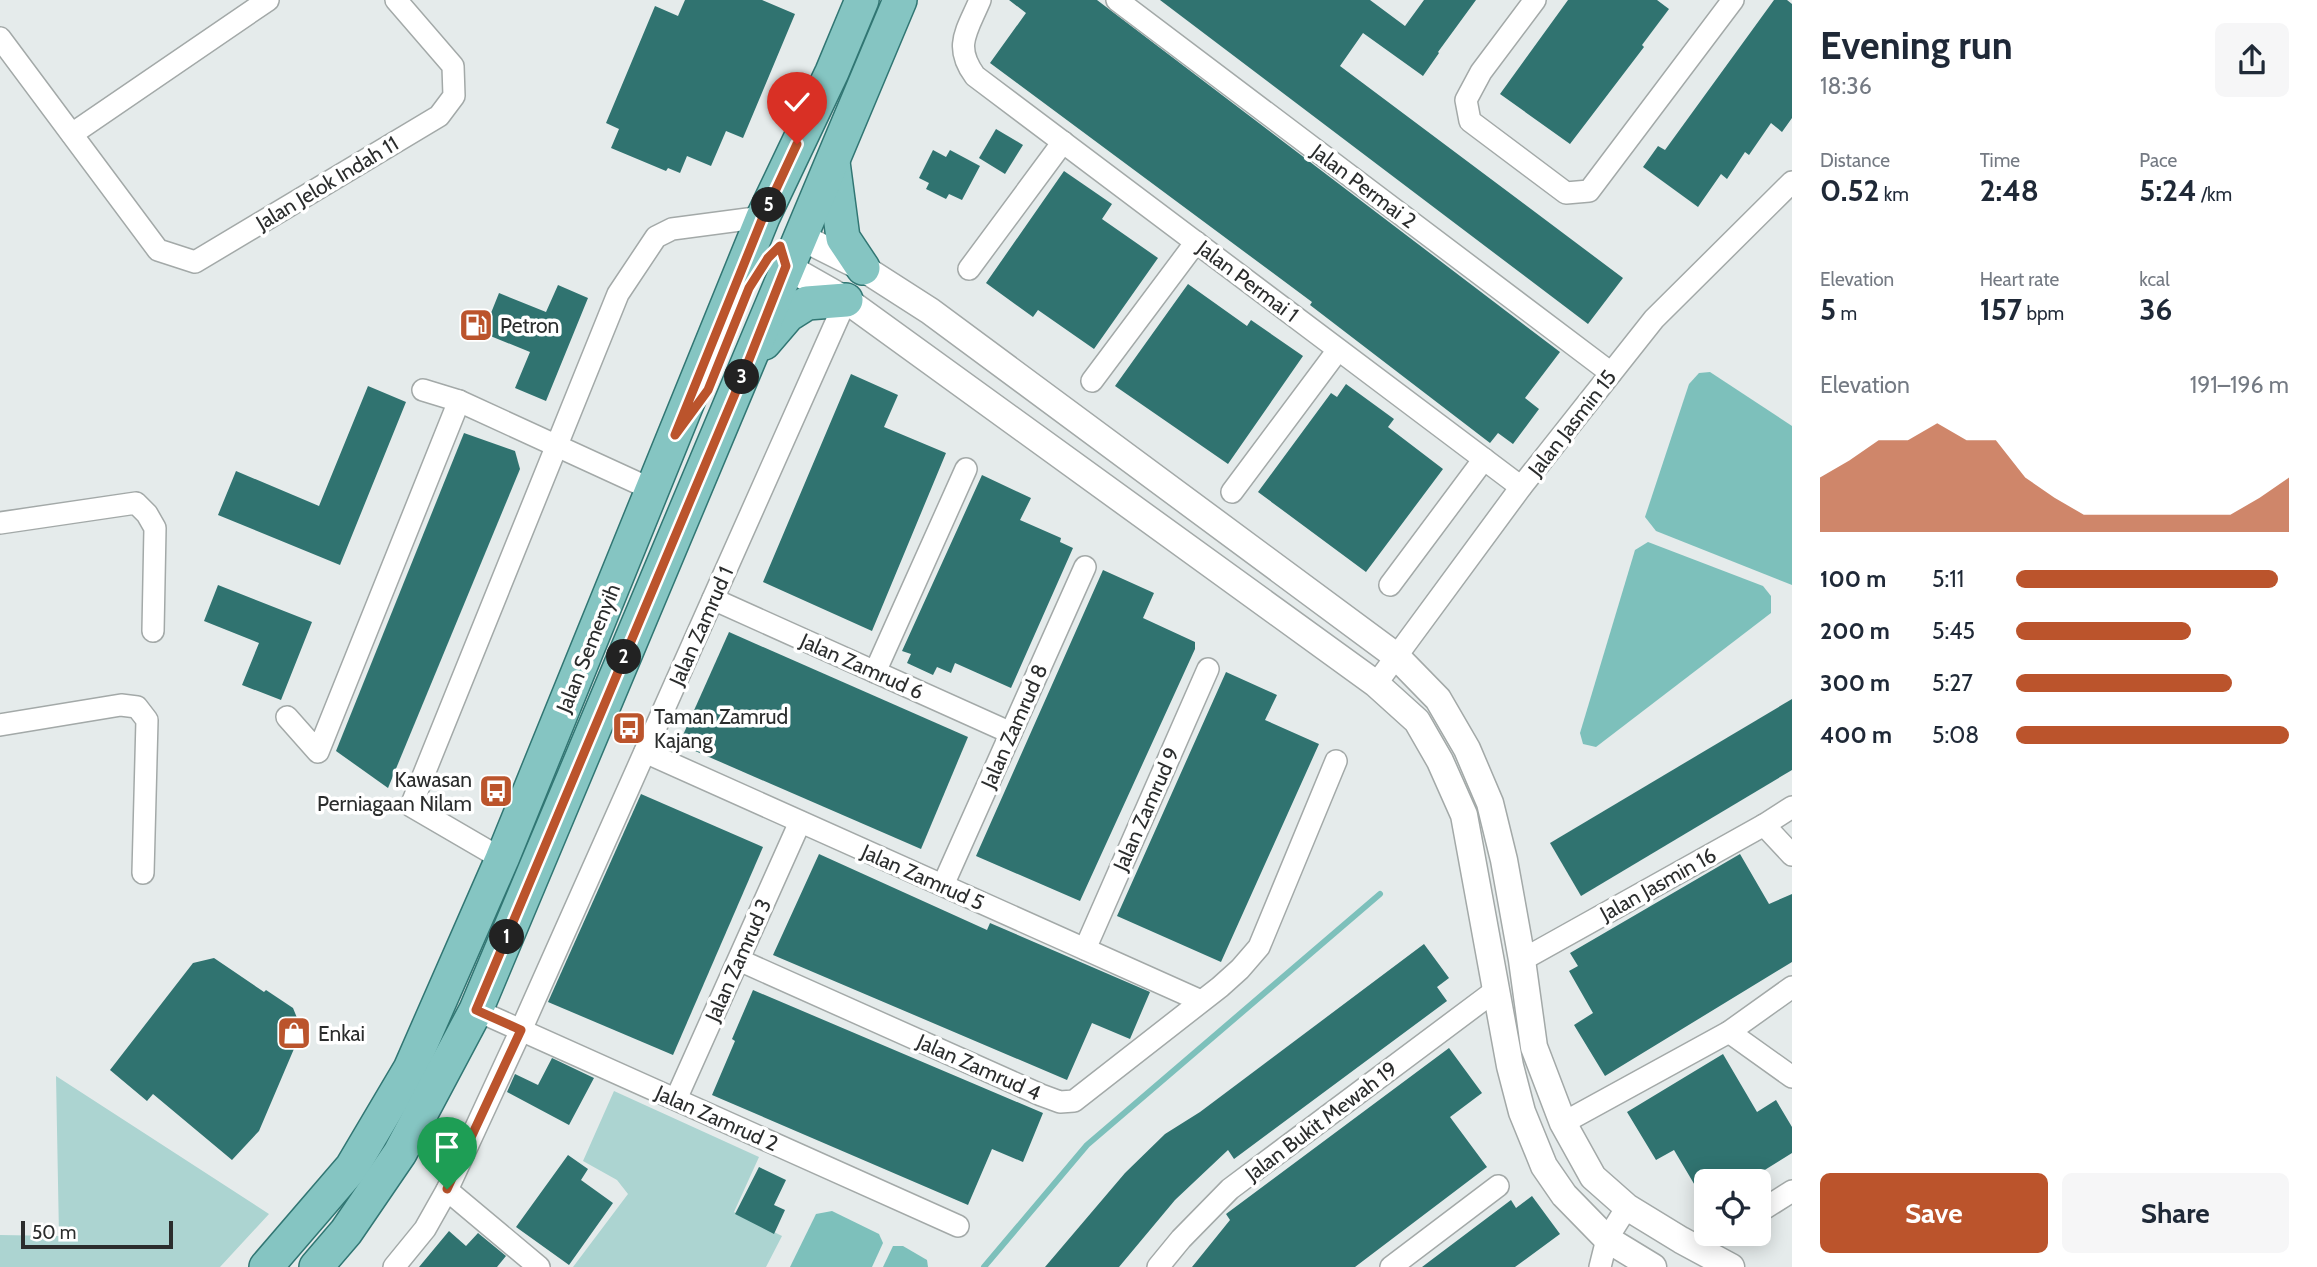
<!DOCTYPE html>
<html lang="en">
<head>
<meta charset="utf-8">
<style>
  :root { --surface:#fff; --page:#f6f6f7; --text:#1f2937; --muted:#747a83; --accent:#bb542c }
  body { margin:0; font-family:Cabin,sans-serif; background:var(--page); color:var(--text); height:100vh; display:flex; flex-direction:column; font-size:26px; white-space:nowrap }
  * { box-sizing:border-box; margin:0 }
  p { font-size:23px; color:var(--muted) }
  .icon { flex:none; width:38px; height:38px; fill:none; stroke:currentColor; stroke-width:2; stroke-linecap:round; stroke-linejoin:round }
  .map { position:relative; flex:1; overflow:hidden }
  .details { display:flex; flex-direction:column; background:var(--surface); width:525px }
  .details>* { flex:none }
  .tools { position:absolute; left:1694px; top:1169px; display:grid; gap:14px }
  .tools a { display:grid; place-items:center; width:77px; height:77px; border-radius:10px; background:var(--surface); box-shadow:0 4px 18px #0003; font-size:35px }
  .scale { position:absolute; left:21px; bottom:18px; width:152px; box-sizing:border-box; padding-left:7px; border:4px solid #2b2d2d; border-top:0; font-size:19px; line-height:24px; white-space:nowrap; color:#2b2d2d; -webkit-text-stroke:5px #fff; paint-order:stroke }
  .pin { position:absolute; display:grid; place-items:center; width:60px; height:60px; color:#fff; margin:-72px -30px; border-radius:50% 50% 50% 0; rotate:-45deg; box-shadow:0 0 7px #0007 }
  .pin .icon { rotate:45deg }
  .km { position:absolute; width:35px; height:35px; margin:-18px; border-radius:50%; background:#222; color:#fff; font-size:19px; line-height:35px; text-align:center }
  .round { display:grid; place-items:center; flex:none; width:74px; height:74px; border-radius:10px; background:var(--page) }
  .summary { display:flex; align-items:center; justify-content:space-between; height:119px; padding:0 28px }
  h1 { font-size:38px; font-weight:700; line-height:52px }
  .figures { display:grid; grid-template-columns:repeat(3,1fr); gap:10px; height:119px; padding:7px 28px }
  .figures div { display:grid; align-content:center }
  .figures b { font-size:30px; font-weight:700 }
  .figures small { font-size:19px; font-weight:400 }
  .figures p { font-size:19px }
  .chart { height:196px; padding:14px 28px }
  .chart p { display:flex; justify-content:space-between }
  .chart svg { width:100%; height:126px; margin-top:7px; fill:var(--accent); opacity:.7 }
  .action { display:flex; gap:14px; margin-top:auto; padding:14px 28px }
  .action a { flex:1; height:80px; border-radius:10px; background:var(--accent); color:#fff; font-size:28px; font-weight:700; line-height:80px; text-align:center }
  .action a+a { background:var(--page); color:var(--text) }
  ul { padding:0 28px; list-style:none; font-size:23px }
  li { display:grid; grid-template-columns:112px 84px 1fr; align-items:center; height:52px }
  li i { height:18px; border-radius:9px; background:var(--accent) }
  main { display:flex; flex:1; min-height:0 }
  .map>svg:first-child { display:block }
</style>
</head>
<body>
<main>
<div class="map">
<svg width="1792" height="1267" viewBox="0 0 1792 1267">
  <rect width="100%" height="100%" fill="#e5ebeb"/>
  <g fill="#acd4d1">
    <polygon points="56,1076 269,1214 220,1267 0,1267 0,1235 59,1236"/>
    <polygon points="614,1091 759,1157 734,1212 782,1236 766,1267 573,1267 628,1194 617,1180 583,1161"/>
  </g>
  <g fill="#7dc0bb">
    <polygon points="1710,372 1792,426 1792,585 1656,531 1645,517 1689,384 1699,373"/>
    <polygon points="1648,542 1763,586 1771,596 1771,613 1596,747 1583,744 1580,733 1635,550"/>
    <polygon points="832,1211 879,1234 883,1243 872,1267 790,1267 816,1214"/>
    <polygon points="893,1246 903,1246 927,1260 928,1267 883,1267"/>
  </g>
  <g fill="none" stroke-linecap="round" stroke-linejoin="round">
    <polyline stroke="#7dc0bb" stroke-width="6" points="984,1267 1087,1145 1380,894"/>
  </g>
  <g fill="#307370">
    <polygon points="685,0 762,0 795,14 743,138 726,131 711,166 687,156 680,173 668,168 666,171 611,148 619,129 606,123 655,6 678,16"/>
    <polygon points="1009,0 1097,0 1560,352 1525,398 1539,409 1513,444 1498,433 1490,443 1310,305 1312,302 990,63 1026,13"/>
    <polygon points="1160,0 1370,0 1405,26 1424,0 1476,0 1438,52 1439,53 1423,76 1363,33 1340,66 1623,278 1588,324"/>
    <polygon points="1568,0 1657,0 1669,9 1642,45 1644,47 1570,144 1500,94"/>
    <polygon points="1774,0 1787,0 1792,4 1792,118 1782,132 1771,123 1749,155 1745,152 1727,179 1721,174 1698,207 1643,167 1658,146 1665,150"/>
    <polygon points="996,129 1023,145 1005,174 979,158"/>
    <polygon points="933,150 946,157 950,150 980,166 962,200 949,194 946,199 926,189 929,183 919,178"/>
    <polygon points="1064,171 1112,204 1102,219 1158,258 1094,349 1038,310 1033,317 986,283"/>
    <polygon points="1188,284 1247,326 1251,320 1303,356 1228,464 1115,386"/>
    <polygon points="558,285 588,298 546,401 515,388 530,352 483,333 499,293 546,312"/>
    <polygon points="851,374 898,395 884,427 946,453 872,631 763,582"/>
    <polygon points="1346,384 1394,419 1388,427 1443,469 1366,572 1258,492 1331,393 1337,397"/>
    <polygon points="368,386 406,402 340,565 218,515 236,471 319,506"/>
    <polygon points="464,433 515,451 520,469 388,788 336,751"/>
    <polygon points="982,475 1031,498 1020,520 1061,538 1060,542 1073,548 1011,688 955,663 951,673 937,667 933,675 907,663 911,654 902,651"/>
    <polygon points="1103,570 1154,593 1143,618 1195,642 1195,649 1080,901 976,856"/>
    <polygon points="218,585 312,622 281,700 242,685 259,643 204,621"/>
    <polygon points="729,632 968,737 921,849 679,744"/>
    <polygon points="1226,672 1277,695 1265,720 1319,744 1221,962 1117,916"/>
    <polygon points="1792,699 1792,770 1581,896 1550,843"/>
    <polygon points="641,794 763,847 673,1055 548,1002"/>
    <polygon points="819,854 987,930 990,923 1150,992 1130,1039 1092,1023 1067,1080 773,955"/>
    <polygon points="1740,854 1769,904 1792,894 1792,962 1605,1076 1574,1025 1593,1013 1569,971 1578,966 1570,953"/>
    <polygon points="1424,944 1449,978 1437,987 1447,1001 1234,1159 1228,1150 1175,1200 1119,1267 1045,1267 1125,1173 1165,1134 1200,1112"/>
    <polygon points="214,958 264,992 266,990 293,1008 302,1030 259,1131 232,1160 153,1094 147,1101 110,1070 193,963"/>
    <polygon points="753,990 1043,1113 1023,1162 992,1149 968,1205 712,1095 735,1041 732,1039"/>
    <polygon points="1449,1048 1482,1093 1450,1117 1487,1167 1355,1267 1192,1267 1230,1220 1226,1214"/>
    <polygon points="1723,1054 1757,1112 1776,1100 1792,1127 1792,1153 1747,1181 1706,1181 1706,1204 1674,1150 1656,1160 1627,1112"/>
    <polygon points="552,1058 594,1078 569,1125 507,1092 515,1074 538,1085"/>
    <polygon points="568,1155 588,1169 581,1180 613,1203 569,1265 516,1227"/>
    <polygon points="759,1167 786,1180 774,1205 785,1210 774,1234 735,1214"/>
    <polygon points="1532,1196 1560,1234 1515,1267 1422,1267 1511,1200 1516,1208"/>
    <polygon points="449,1231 466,1246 478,1233 506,1256 497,1267 419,1267"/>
  </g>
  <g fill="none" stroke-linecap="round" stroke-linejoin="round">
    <g stroke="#a3a9a8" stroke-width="24">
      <g id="minor">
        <path d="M980,0C967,31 953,46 975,76L1521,487"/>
        <polyline points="1117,0 1611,373"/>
        <polyline points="1535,0 1481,72 1466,100 1470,121 1566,193 1589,191 1733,0"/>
        <polyline points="0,38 158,250 195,262 439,116 454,96 453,66 396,0"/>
        <polyline points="72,134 268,0"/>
        <polyline points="969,269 1063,142"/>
        <polyline points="1092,381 1196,242"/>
        <polyline points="423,390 459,401 653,490"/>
        <polyline points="1232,492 1338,350"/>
        <polyline points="0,523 136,503 147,514 155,528 153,631"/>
        <polyline points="1390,585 1484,459"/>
        <polyline points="713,599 1011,733"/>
        <polyline points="875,672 966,469"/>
        <polyline points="1376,684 1521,487 1654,319 1792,182"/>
        <polyline points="287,717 318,752 459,401"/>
        <polyline points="0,725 121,705 137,707 147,720 143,873"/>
        <polyline points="645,752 1201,1001"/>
        <polyline points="1764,825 1792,855"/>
        <polyline points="502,859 411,806 618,294 656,237 672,229 763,217"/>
        <polyline points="943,885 1085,567"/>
        <polyline points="1085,949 1208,669"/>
        <polyline points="739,960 1041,1095 1060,1102 1074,1101 1220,987 1240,969 1259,947 1336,761"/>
        <polyline points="1522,960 1764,825 1792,807"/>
        <polyline points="476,1010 958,1226"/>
        <polyline points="1729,1032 1792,1077"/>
        <polyline points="676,1099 800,822"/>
        <polyline points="1563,1123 1729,1032 1792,987"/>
        <polyline points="447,1190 539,1267"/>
        <polyline points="1759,1212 1792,1191"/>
        <polyline points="394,1267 425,1229 447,1190 521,1030 846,300"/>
        <polyline points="1158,1267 1181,1239 1230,1189 1496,990"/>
        <polyline points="1391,1267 1498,1186"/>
        <polyline points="1600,1267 1607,1239 1627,1207"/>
      </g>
    </g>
    <g stroke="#a3a9a8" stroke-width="29">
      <g id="tertiary">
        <polyline points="801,237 863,268 930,311 1396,656 1438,699 1467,749 1490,803 1504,860 1522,960 1534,1047 1563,1123 1593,1177 1627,1207 1681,1240 1731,1267"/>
        <polyline points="786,266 846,300 1376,684 1417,721 1440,761 1464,815 1510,1066 1522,1112 1544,1166 1564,1195 1607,1239 1653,1267"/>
      </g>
    </g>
    <g stroke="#317673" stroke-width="36">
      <g id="primary">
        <polyline points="833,162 843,238 863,268"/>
        <polyline points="764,343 788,315 807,303 846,300"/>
        <polyline points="266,1267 352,1167 410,1069 502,859 763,217 832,72 862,0"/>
        <polyline points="316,1267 346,1232 400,1153 476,1010 900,0"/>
      </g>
    </g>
    <use href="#minor" stroke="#fff" stroke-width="21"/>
    <use href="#tertiary" stroke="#fff" stroke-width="26"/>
    <use href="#primary" stroke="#85c5c2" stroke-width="33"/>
  </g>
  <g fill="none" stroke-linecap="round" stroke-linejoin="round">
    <g stroke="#fff" stroke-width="14">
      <polyline id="route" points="447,1189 521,1030 476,1010 745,370 786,266 780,246 768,258 749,288 708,390 675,435 763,217 797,144"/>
    </g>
    <use href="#route" stroke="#bb542c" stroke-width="9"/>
  </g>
  <defs>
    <g id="fuel-square" transform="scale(1.75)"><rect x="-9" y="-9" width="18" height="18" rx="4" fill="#bb542c" stroke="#fff"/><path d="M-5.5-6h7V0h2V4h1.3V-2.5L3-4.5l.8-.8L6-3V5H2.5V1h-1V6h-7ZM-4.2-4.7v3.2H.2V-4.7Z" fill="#fff"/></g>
    <g id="bus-square" transform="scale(1.75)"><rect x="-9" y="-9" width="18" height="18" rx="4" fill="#bb542c" stroke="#fff"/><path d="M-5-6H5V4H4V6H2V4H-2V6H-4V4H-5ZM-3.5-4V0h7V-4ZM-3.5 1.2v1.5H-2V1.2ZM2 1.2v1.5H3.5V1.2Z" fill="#fff"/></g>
    <g id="shop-square" transform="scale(1.75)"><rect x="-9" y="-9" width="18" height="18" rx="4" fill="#bb542c" stroke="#fff"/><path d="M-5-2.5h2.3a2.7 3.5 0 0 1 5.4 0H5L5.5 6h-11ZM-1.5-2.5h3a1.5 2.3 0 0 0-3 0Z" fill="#fff"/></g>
  </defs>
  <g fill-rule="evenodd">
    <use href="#fuel-square" x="476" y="325"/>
    <use href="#bus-square" x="629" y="728"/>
    <use href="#bus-square" x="496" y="791"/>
    <use href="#shop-square" x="294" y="1033"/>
  </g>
  <g text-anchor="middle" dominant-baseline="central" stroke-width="7" stroke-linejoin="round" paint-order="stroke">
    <g font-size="21" fill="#2b2d2d" stroke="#fff">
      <text transform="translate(327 183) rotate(-31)">Jalan Jelok Indah 11</text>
      <text transform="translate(1364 186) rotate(37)">Jalan Permai 2</text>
      <text transform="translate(1248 281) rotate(37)">Jalan Permai 1</text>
      <text transform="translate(1572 423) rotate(-52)">Jalan Jasmin 15</text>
      <text transform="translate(701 626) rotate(-66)">Jalan Zamrud 1</text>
      <text transform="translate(588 648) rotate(-68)">Jalan Semenyih</text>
      <text transform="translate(862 666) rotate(24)">Jalan Zamrud 6</text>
      <text transform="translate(1014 726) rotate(-66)">Jalan Zamrud 8</text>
      <text transform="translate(1146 809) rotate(-66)">Jalan Zamrud 9</text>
      <text transform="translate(923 877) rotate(24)">Jalan Zamrud 5</text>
      <text transform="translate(1658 884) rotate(-29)">Jalan Jasmin 16</text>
      <text transform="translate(738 960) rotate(-66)">Jalan Zamrud 3</text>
      <text transform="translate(979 1067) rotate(24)">Jalan Zamrud 4</text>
      <text transform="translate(717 1118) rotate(24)">Jalan Zamrud 2</text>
      <text transform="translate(1321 1121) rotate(-37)">Jalan Bukit Mewah 19</text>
    </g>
    <g font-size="21" fill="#2b2d2d" stroke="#fff" text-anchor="start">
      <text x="500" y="325">Petron</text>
      <text x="654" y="716">Taman Zamrud<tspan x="654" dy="24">Kajang</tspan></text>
      <text x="472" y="779" text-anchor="end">Kawasan<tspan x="472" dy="24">Perniagaan Nilam</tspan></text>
      <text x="318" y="1033">Enkai</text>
    </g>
  </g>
</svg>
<div class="tools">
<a><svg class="icon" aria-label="locate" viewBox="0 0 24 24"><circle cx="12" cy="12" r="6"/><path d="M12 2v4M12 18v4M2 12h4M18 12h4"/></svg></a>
</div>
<div class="scale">50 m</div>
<div class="pin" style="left:447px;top:1189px;background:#1e9e55"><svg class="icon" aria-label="arrive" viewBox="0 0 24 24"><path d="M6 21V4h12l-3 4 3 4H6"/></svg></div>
<div class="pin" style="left:797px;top:144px;background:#d93025"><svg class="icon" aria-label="check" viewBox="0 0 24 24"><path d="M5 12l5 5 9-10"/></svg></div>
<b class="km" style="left:507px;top:937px">1</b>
<b class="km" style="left:624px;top:657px">2</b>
<b class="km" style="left:742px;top:377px">3</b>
<b class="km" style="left:769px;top:205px">5</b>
</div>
<section class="details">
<div class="summary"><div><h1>Evening run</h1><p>18:36</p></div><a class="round"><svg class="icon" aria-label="share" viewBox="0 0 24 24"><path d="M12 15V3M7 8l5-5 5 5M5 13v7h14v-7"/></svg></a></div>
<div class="figures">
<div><p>Distance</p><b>0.52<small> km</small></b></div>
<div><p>Time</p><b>2:48</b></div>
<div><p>Pace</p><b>5:24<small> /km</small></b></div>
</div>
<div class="figures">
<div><p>Elevation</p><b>5<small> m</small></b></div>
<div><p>Heart rate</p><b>157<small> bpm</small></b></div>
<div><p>kcal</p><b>36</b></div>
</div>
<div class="chart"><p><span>Elevation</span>191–196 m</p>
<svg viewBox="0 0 160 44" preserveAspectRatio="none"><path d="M0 44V25L10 19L20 12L30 12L40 6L50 12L60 12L70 25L80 32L90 38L100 38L110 38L120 38L130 38L140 38L150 32L160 25V44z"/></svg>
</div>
<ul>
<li><b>100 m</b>5:11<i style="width:96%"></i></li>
<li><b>200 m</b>5:45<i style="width:64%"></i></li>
<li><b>300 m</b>5:27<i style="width:79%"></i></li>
<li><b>400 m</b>5:08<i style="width:100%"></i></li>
</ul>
<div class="action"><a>Save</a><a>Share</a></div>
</section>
</main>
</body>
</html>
